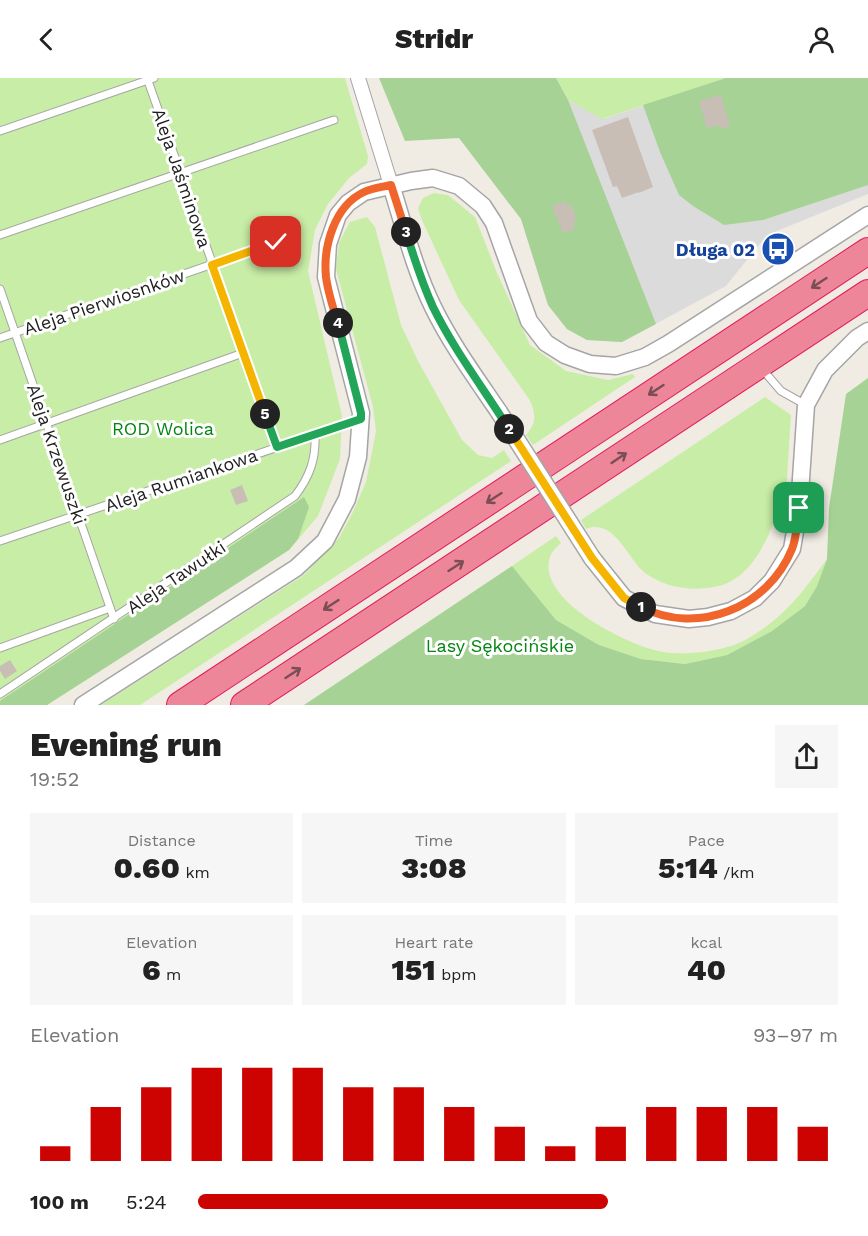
<!DOCTYPE html>
<html lang="en">
<head>
<meta charset="utf-8">
<style>
  :root { --surface:#fff; --page:#f6f6f6; --text:#222; --muted:#767676; --accent:#cc0300 }
  body { margin:0; font-family:"Work Sans",sans-serif; background:var(--page); color:var(--text); height:100vh; display:flex; flex-direction:column; font-size:22px; white-space:nowrap }
  * { box-sizing:border-box; margin:0 }
  p { font-size:20px; color:var(--muted) }
  .icon { flex:none; width:33px; height:33px; fill:none; stroke:currentColor; stroke-width:2; stroke-linecap:round; stroke-linejoin:round }
  .map { position:relative; height:627px; overflow:hidden }
  .side { display:flex; flex-direction:column; background:var(--surface); flex:1 }
  .side>* { flex:none }
  .pin { position:absolute; display:grid; place-items:center; width:51px; height:51px; color:#fff; margin:-26px; border-radius:12px; box-shadow:0 3px 9px #0006 }
  .km { position:absolute; width:30px; height:30px; margin:-15px; border-radius:50%; background:#222; color:#fff; font-size:16px; line-height:30px; text-align:center }
  .round { display:grid; place-items:center; flex:none; width:63px; height:63px; border-radius:0px; background:var(--page) }
  .head { display:flex; align-items:center; justify-content:space-between; height:102px; padding:0 30px }
  h1 { font-size:33px; font-weight:800; line-height:45px }
  .figures { display:grid; grid-template-columns:repeat(3,1fr); gap:9px; height:102px; padding:6px 30px }
  .figures div { display:grid; align-content:center; border-radius:0px; background:var(--page); text-align:center }
  .figures b { font-size:30px; font-weight:800 }
  .figures small { font-size:16px; font-weight:400 }
  .figures p { font-size:16px }
  .chart { height:168px; padding:12px 30px }
  .chart p { display:flex; justify-content:space-between }
  .chart svg { width:100%; height:108px; margin-top:6px; stroke:var(--accent); stroke-width:6 }
  ul { padding:0 30px; list-style:none; font-size:20px }
  li { display:grid; grid-template-columns:96px 72px 1fr; align-items:center; height:45px }
  li i { height:15px; border-radius:8px; background:var(--accent) }
  header { display:flex; justify-content:space-between; align-items:center; height:78px; padding:0 30px; background:var(--surface); font-size:27px; font-weight:800 }
  .map>svg:first-child { display:block }
</style>
</head>
<body>
<header><svg class="icon" aria-label="back" viewBox="0 0 24 24"><path d="M15 5l-7 7 7 7"/></svg>Stridr<svg class="icon" aria-label="person" viewBox="0 0 24 24"><circle cx="12" cy="8" r="4"/><path d="M4 21q1-7 8-7t8 7"/></svg></header>
<div class="map">
<svg width="868" height="627" viewBox="0 0 868 627">
  <rect width="100%" height="100%" fill="#f0ece3"/>
  <polygon fill="#dcdbdb" points="726,0 868,0 868,116 767,157 726,208 622,264 587,262 567,251 548,227 521,141 459,60 568,22 603,41"/>
  <g fill="#c8eda6">
    <polygon points="0,0 345,0 368,78 367,86 349,100 328,126 315,152 308,193 342,338 340,381 318,438 289,472 47,627 0,627"/>
    <polygon points="556,0 726,0 602,41 568,22"/>
    <path d="M434,115L448,117L475,139L497,195L530,267L566,293L608,302L633,296L635,299L533,367L526,357C537,345 536,335 529,321L459,222L421,140L418,130L423,120Z"/>
    <polygon points="367,139 375,149 401,247 418,283 462,362 478,377 492,380 504,372 511,383 140,627 101,627 304,497 339,460 352,436 366,404 376,353 373,329 336,191 339,165 350,144"/>
    <path d="M765,319L791,337L786,415C779,424 778,431 775,440C765,469 747,504 714,509C691,513 668,510 648,497C629,486 616,439 586,451L581,442Z"/>
    <path d="M556,458L561,465C557,469 552,473 550,479C535,522 630,569 663,574C686,578 727,573 747,561C785,539 802,515 827,481L817,508L805,528L772,553L727,577L685,586L641,581L599,567L556,542L512,488Z"/>
  </g>
  <g fill="#a6d295">
    <polygon points="379,0 556,0 568,22 656,246 622,264 587,262 567,251 548,227 521,141 459,60 405,63"/>
    <polygon points="726,0 868,0 868,107 763,142 724,147 693,128 679,117 660,74 643,27"/>
    <polygon points="868,300 868,627 304,627 512,488 556,542 599,567 641,581 685,586 727,577 772,553 805,528 817,508 827,481 829,430 846,316"/>
    <polygon points="304,419 309,429 298,461 289,472 47,627 0,627 0,623"/>
  </g>
  <g fill="#c8beb6">
    <polygon points="721,17 730,48 721,51 720,47 707,50 699,23"/>
    <polygon points="628,39 653,109 639,115 639,114 622,120 617,108 613,109 592,52"/>
    <polygon points="565,123 567,128 571,126 577,142 573,144 575,151 563,155 552,128"/>
    <polygon points="242,407 248,423 236,427 230,412"/>
    <polygon points="10,582 17,593 5,601 0,593 0,588"/>
  </g>
  <g fill="none" stroke-linecap="round" stroke-linejoin="round">
    <g stroke="#a5a5a5" stroke-width="9">
      <g id="service">
        <polyline points="147,0 277,369"/>
        <polyline points="0,53 154,0"/>
        <polyline points="0,157 334,42"/>
        <polyline points="0,211 114,541"/>
        <polyline points="0,260 276,164"/>
        <polyline points="762,291 781,313 806,327"/>
        <polyline points="0,362 243,275"/>
        <polyline points="0,463 358,342"/>
        <polyline points="0,570 110,530"/>
        <path d="M0,616L295,418C310,398 316,381 315,357"/>
      </g>
    </g>
    <g stroke="#a5a5a5" stroke-width="16">
      <polyline id="minor" points="358,0 391,107"/>
    </g>
    <g stroke="#a5a5a5" stroke-width="19">
      <g id="tertiary">
        <path d="M391,107C404,148 414,190 433,229C451,266 476,300 499,334"/>
        <polyline points="592,480 624,520 655,536 689,541 708,539 731,533 755,520 772,503 792,471 799,430 806,327 825,292 857,260 868,253"/>
        <polyline points="83,627 296,490 325,463 347,421 358,379 361,335 326,199 328,166 338,137 348,125 364,114 411,103 433,100 459,108 483,128 494,145 529,243 546,265 565,277 590,286 616,288 645,279 668,266 868,137"/>
      </g>
    </g>
    <g stroke="#e5195c" stroke-width="28">
      <g id="motorway">
        <polyline points="180,627 868,173"/>
        <polyline points="244,627 868,215"/>
      </g>
    </g>
    <use href="#service" stroke="#fff" stroke-width="7"/>
    <use href="#minor" stroke="#fff" stroke-width="14"/>
    <use href="#tertiary" stroke="#fff" stroke-width="16"/>
    <use href="#motorway" stroke="#ec8698" stroke-width="26"/>
    <g stroke="#a5a5a5" stroke-width="19" stroke-linecap="butt">
      <polyline id="tertiary-bridge" points="499,334 592,480"/>
    </g>
    <use href="#tertiary-bridge" stroke="#fff" stroke-width="16"/>
  </g>
  <defs><path id="oneway-shaft" d="M-6 0H5M1.5-3L5.5 0L1.5 3" fill="none" stroke-width="1.6" stroke-linecap="round" stroke-linejoin="round" transform="scale(1.5)"/></defs>
  <g stroke="#7b4d55">
    <use href="#oneway-shaft" transform="translate(819 205) rotate(147)"/>
    <use href="#oneway-shaft" transform="translate(656 312) rotate(147)"/>
    <use href="#oneway-shaft" transform="translate(619 380) rotate(-34)"/>
    <use href="#oneway-shaft" transform="translate(494 420) rotate(147)"/>
    <use href="#oneway-shaft" transform="translate(456 488) rotate(-33)"/>
    <use href="#oneway-shaft" transform="translate(331 527) rotate(147)"/>
    <use href="#oneway-shaft" transform="translate(293 595) rotate(-33)"/>
  </g>
  <g fill="none" stroke-linecap="round" stroke-linejoin="round">
    <g stroke="#fff" stroke-width="12">
      <path id="split-1" d="M641,529C697,558 768,530 792,471C797,459 797,443 799,430"/>
    </g>
    <g stroke="#fff" stroke-width="12">
      <polyline id="split-2" points="509,351 592,480 624,520 641,529"/>
    </g>
    <g stroke="#fff" stroke-width="12">
      <path id="split-3" d="M406,154C414,180 422,205 433,229C454,272 484,311 509,351"/>
    </g>
    <g stroke="#fff" stroke-width="12">
      <path id="split-4" d="M338,245C333,230 328,214 326,199C323,169 334,128 364,114C372,110 383,109 391,107L406,154"/>
    </g>
    <g stroke="#fff" stroke-width="12">
      <polyline id="split-5" points="265,336 277,369 361,341 361,335 338,245"/>
    </g>
    <g stroke="#fff" stroke-width="12">
      <polyline id="split-6" points="265,336 212,187 276,164"/>
    </g>
    <use href="#split-1" stroke="#f0652b" stroke-width="8"/>
    <use href="#split-2" stroke="#f5b400" stroke-width="8"/>
    <use href="#split-3" stroke="#22a559" stroke-width="8"/>
    <use href="#split-4" stroke="#f0652b" stroke-width="8"/>
    <use href="#split-5" stroke="#22a559" stroke-width="8"/>
    <use href="#split-6" stroke="#f5b400" stroke-width="8"/>
  </g>
  <defs>
    <g id="bus-disc" transform="scale(1.725)"><circle r="9.5" fill="#1a4fb4" stroke="#fff"/><path d="M-5-6H5V4H4V6H2V4H-2V6H-4V4H-5ZM-3.5-4V0h7V-4ZM-3.5 1.2v1.5H-2V1.2ZM2 1.2v1.5H3.5V1.2Z" fill="#fff"/></g>
  </defs>
  <g fill-rule="evenodd">
    <use href="#bus-disc" x="778" y="171"/>
  </g>
  <g text-anchor="middle" dominant-baseline="central" stroke-width="6" stroke-linejoin="round" paint-order="stroke">
    <g font-size="18" fill="#1e1e1e" stroke="#fff">
      <text transform="translate(182 100) rotate(71)">Aleja Jaśminowa</text>
      <text transform="translate(104 224) rotate(-19)">Aleja Pierwiosnków</text>
      <text transform="translate(57 376) rotate(71)">Aleja Krzewuszki</text>
      <text transform="translate(181 402) rotate(-19)">Aleja Rumiankowa</text>
      <text transform="translate(176 499) rotate(-34)">Aleja Tawułki</text>
    </g>
    <g font-size="18" font-weight="bold" fill="#164399" stroke="#fff" text-anchor="end">
      <text x="755" y="171">Długa 02</text>
    </g>
    <g font-size="18" fill="#048411" stroke="#fff">
      <text x="163" y="350">ROD Wolica</text>
      <text x="500" y="567">Lasy Sękocińskie</text>
    </g>
  </g>
</svg>
<div class="pin" style="left:799px;top:430px;background:#1e9e55"><svg class="icon" aria-label="arrive" viewBox="0 0 24 24"><path d="M6 21V4h12l-3 4 3 4H6"/></svg></div>
<div class="pin" style="left:276px;top:164px;background:#d93025"><svg class="icon" aria-label="check" viewBox="0 0 24 24"><path d="M5 12l5 5 9-10"/></svg></div>
<b class="km" style="left:641px;top:529px">1</b>
<b class="km" style="left:509px;top:351px">2</b>
<b class="km" style="left:406px;top:154px">3</b>
<b class="km" style="left:338px;top:245px">4</b>
<b class="km" style="left:265px;top:336px">5</b>
</div>
<section class="side">
<div class="head"><div><h1>Evening run</h1><p>19:52</p></div><a class="round"><svg class="icon" aria-label="share" viewBox="0 0 24 24"><path d="M12 15V3M7 8l5-5 5 5M5 13v7h14v-7"/></svg></a></div>
<div class="figures">
<div><p>Distance</p><b>0.60<small> km</small></b></div>
<div><p>Time</p><b>3:08</b></div>
<div><p>Pace</p><b>5:14<small> /km</small></b></div>
</div>
<div class="figures">
<div><p>Elevation</p><b>6<small> m</small></b></div>
<div><p>Heart rate</p><b>151<small> bpm</small></b></div>
<div><p>kcal</p><b>40</b></div>
</div>
<div class="chart"><p><span>Elevation</span>93–97 m</p>
<svg viewBox="0 0 160 44" preserveAspectRatio="none"><path d="M5 44V38M15 44V22M25 44V14M35 44V6M45 44V6M55 44V6M65 44V14M75 44V14M85 44V22M95 44V30M105 44V38M115 44V30M125 44V22M135 44V22M145 44V22M155 44V30"/></svg>
</div>
<ul>
<li><b>100 m</b>5:24<i style="width:64%"></i></li>
</ul>
</section>
</body>
</html>
